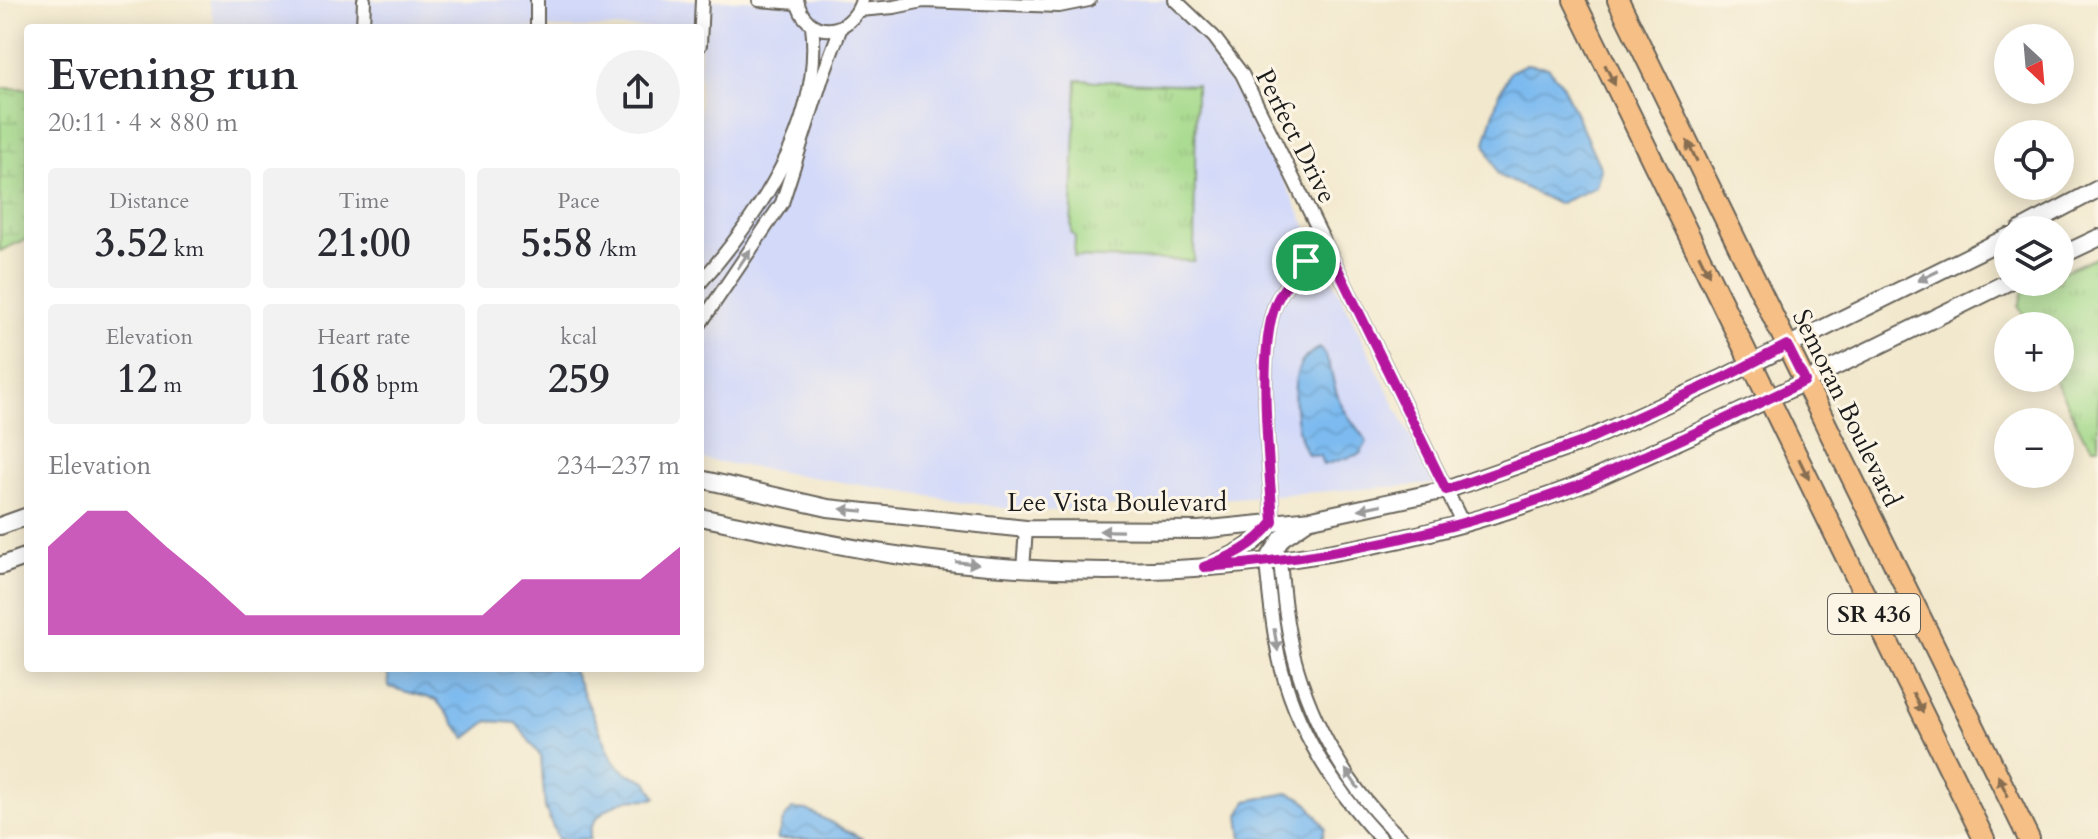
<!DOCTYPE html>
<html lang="en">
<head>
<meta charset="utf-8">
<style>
  :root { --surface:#fff; --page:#f2f2f3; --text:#2b2b33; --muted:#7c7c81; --accent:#b5179e }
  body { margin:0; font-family:Cardo,serif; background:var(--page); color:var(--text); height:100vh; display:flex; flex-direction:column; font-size:30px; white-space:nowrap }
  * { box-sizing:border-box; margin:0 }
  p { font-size:26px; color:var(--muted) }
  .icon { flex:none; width:44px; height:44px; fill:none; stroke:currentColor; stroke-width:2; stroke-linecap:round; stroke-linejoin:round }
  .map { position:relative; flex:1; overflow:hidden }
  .drawer { position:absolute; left:24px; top:24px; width:680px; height:648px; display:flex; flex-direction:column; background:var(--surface); border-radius:8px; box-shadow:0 4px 20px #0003 }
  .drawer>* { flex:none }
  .needle { width:52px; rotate:154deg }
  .tools { position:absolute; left:1994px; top:24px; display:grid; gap:16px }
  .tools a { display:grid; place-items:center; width:80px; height:80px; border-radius:50%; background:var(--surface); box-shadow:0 4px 20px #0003; font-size:40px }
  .pin { position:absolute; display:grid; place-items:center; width:68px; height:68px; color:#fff; margin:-34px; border:4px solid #fff; border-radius:50%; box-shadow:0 2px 8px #0007 }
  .round { display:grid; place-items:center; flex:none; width:84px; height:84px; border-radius:42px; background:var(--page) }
  .summary { display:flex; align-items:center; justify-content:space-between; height:136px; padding:0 24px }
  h1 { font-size:44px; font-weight:700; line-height:60px }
  .stats { display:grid; grid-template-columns:repeat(3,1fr); gap:12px; height:136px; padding:8px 24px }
  .stats div { display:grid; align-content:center; border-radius:8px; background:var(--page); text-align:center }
  .stats b { font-size:40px; font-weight:700 }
  .stats small { font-size:22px; font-weight:400 }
  .stats p { font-size:22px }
  .chart { height:224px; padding:16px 24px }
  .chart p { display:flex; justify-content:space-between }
  .chart svg { width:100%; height:144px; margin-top:8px; fill:var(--accent); opacity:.7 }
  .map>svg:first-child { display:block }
</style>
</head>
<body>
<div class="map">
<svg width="2098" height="839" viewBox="0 0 2098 839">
  <defs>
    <pattern id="grass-tufts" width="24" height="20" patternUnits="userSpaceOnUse" patternTransform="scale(2)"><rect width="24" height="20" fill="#a3d98a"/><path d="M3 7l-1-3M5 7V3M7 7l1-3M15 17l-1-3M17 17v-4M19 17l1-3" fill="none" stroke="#8cba76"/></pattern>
    <pattern id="wetland-marsh" width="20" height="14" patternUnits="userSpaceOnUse" patternTransform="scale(2)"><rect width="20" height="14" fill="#a3d98a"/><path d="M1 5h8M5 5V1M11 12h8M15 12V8" fill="none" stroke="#8cba76"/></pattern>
    <pattern id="water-waves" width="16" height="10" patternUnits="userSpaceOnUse" patternTransform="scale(2)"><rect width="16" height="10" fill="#7bbaef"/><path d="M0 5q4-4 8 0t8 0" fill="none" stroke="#6a9fcc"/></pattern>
  </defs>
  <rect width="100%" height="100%" fill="#fcf5e5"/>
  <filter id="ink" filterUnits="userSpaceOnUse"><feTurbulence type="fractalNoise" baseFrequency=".0125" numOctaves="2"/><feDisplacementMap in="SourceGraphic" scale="16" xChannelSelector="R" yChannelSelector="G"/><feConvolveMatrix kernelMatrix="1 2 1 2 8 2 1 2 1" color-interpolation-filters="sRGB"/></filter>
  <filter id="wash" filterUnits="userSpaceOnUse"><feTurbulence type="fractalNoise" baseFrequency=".006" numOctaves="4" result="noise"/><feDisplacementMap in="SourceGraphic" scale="32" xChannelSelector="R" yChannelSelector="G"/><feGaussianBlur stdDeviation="1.8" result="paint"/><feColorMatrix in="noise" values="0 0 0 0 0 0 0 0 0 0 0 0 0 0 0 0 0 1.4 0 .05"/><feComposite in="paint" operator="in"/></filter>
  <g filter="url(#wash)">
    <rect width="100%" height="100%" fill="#f2e8cd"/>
    <polygon fill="#d3d9f9" points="209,0 1180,0 1253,118 1434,484 1028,512 700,459 700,28 215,28"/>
    <g fill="url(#grass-tufts)" stroke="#607a53" stroke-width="2">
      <polygon points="1077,80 1196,85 1194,261 1074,257 1075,237 1071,232"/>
      <polygon points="2098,256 2098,447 2093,447 2084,437 2054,378 2060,378 2060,326 2029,326 2019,307 2023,290 2040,282 2060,282 2060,273"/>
    </g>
    <polygon fill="url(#wetland-marsh)" stroke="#607a53" stroke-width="2" points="0,88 28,89 28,238 0,251"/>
    <g fill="url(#water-waves)" stroke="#4c6b86" stroke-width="2">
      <polygon points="1526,64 1548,67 1561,82 1601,169 1596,187 1558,204 1498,175 1485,143 1499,94 1510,72"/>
      <path d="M1320,348C1333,365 1330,373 1336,391C1342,411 1356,426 1367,442L1360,454L1323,465L1320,456L1309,455C1295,440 1291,390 1298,370C1302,360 1310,352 1320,348Z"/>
      <path d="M387,668H572L614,762L627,773L647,781L656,798C649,800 643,799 636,799C617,800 587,817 590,839H558L545,808L541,757L516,723L488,721L466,738L436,700L389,687Z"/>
      <path d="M1288,793C1307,796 1315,813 1325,828L1322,839H1242L1239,815L1247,801Z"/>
      <polygon points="792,809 807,810 863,839 777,839 783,821"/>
    </g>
  </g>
  <g filter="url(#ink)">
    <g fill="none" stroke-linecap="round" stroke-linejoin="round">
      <g stroke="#67635a" stroke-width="16">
        <g id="minor">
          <polyline points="537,0 537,28"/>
          <polyline points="759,0 797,3"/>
          <path d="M797,0C805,40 851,38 862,0"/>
          <polyline points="1175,0 1214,37 1242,74 1462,522"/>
          <polyline points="859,10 894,7 923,1 1059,6 1089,0"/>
          <polyline points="363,28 364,0"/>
          <polyline points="700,45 702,0"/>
          <path d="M700,283C761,213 823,122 812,25"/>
          <polyline points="700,324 782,203 823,75 841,27"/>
          <path d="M1273,522C1270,470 1254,337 1280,295C1292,275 1309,259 1326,245"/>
          <path d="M1280,560C1283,593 1286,626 1294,657C1312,725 1350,792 1402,839"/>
          <path d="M1266,563C1269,589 1271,616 1276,642C1288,717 1330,785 1381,839"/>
          <polyline points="1023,569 1026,529"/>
        </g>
      </g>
      <g stroke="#67635a" stroke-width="20">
        <g id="tertiary">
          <polyline points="2020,230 2098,189"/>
          <polyline points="2060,256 2098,238"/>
          <polyline points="700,479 828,508 1026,529 1199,530 1312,519 1446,490 1580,443 1725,377 2008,237"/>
          <path d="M700,517C763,530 826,544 889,554C1119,590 1362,569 1579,485C1609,473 1638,459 1667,446C1782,395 1895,337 2008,282"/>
          <polyline points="0,526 28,516"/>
          <path d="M1217,562C1240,553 1257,543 1273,522"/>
          <polyline points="1266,563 1282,538 1307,521"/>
          <polyline points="0,566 28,556"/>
        </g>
      </g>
      <g stroke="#67635a" stroke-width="24">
        <g id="primary">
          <polyline points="1574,0 1984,839"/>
          <polyline points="1618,0 2029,839"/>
        </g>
      </g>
      <use href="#minor" stroke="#fff" stroke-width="12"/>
      <use href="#tertiary" stroke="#fff" stroke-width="16"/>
      <use href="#primary" stroke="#f5bf86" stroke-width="20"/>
    </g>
    <defs><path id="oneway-solid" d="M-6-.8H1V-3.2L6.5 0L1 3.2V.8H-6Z" transform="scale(2)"/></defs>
    <g fill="#886e51">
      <use href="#oneway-solid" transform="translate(1610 75) rotate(64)"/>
      <use href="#oneway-solid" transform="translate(1692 151) rotate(-116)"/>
      <use href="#oneway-solid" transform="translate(1704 265) rotate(64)"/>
      <use href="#oneway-solid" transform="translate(1804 469) rotate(64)"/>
      <use href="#oneway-solid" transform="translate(1918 703) rotate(64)"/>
      <use href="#oneway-solid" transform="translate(2003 786) rotate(-116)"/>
    </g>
    <g fill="#999">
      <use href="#oneway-solid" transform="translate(744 259) rotate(-56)"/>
      <use href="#oneway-solid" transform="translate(1928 276) rotate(154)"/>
      <use href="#oneway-solid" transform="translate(1370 507) rotate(168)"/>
      <use href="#oneway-solid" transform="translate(852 510) rotate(-174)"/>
      <use href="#oneway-solid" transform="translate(1111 531) rotate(-179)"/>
      <use href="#oneway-solid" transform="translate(967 563) rotate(6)"/>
      <use href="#oneway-solid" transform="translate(1276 640) rotate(80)"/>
      <use href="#oneway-solid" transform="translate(1352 779) rotate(-124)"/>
    </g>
  </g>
  <g fill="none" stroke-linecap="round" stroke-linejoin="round" filter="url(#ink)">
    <g stroke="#fff" stroke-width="16">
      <path id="route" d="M1326,245L1446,490L1580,443L1725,377L1787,345L1805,381C1752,407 1698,432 1644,456C1622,465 1600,477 1578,486C1458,530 1331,559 1204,567C1232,556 1254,547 1273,522C1270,469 1254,338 1280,295C1292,275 1309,259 1326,245Z"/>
    </g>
    <use href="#route" stroke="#b5179e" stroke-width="10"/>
  </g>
  <g text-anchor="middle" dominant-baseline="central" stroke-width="6" stroke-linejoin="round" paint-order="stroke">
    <rect fill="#fcf5e5" stroke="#5f5d58" stroke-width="2" x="1828" y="594" width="92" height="40" rx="6"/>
    <g font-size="24" font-weight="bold" fill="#1c1c1c">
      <text x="1874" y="614">SR 436</text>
    </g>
    <g font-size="26" fill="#1c1c1c" stroke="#fcf5e5">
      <text transform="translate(1296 136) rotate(63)">Perfect Drive</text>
      <text transform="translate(1847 408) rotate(64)">Semoran Boulevard</text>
      <text x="1117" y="502">Lee Vista Boulevard</text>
    </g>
  </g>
</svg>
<div class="tools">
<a><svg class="needle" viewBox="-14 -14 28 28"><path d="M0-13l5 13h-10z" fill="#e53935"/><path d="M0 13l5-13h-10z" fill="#7c7c81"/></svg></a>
<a><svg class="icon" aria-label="locate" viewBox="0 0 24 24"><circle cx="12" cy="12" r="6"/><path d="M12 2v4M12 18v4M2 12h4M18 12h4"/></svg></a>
<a><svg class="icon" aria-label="layers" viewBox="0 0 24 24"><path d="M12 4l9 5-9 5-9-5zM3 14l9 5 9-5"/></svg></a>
<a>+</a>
<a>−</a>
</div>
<div class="pin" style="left:1306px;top:261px;background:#1e9e55"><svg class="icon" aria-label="arrive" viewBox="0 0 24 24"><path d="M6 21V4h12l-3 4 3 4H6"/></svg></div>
<section class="drawer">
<div class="summary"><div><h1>Evening run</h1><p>20:11 · 4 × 880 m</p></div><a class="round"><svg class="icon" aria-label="share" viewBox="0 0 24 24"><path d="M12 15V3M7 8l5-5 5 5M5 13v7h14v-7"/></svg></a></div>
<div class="stats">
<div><p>Distance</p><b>3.52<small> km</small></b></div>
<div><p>Time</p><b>21:00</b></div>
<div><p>Pace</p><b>5:58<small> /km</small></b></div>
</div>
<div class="stats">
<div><p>Elevation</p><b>12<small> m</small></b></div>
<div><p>Heart rate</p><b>168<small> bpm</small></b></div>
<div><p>kcal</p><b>259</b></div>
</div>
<div class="chart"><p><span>Elevation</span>234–237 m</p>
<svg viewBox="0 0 160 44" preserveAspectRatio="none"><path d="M0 44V17L10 6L20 6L30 17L40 27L50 38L60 38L70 38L80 38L90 38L100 38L110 38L120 27L130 27L140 27L150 27L160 17V44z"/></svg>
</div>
</section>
</div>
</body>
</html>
